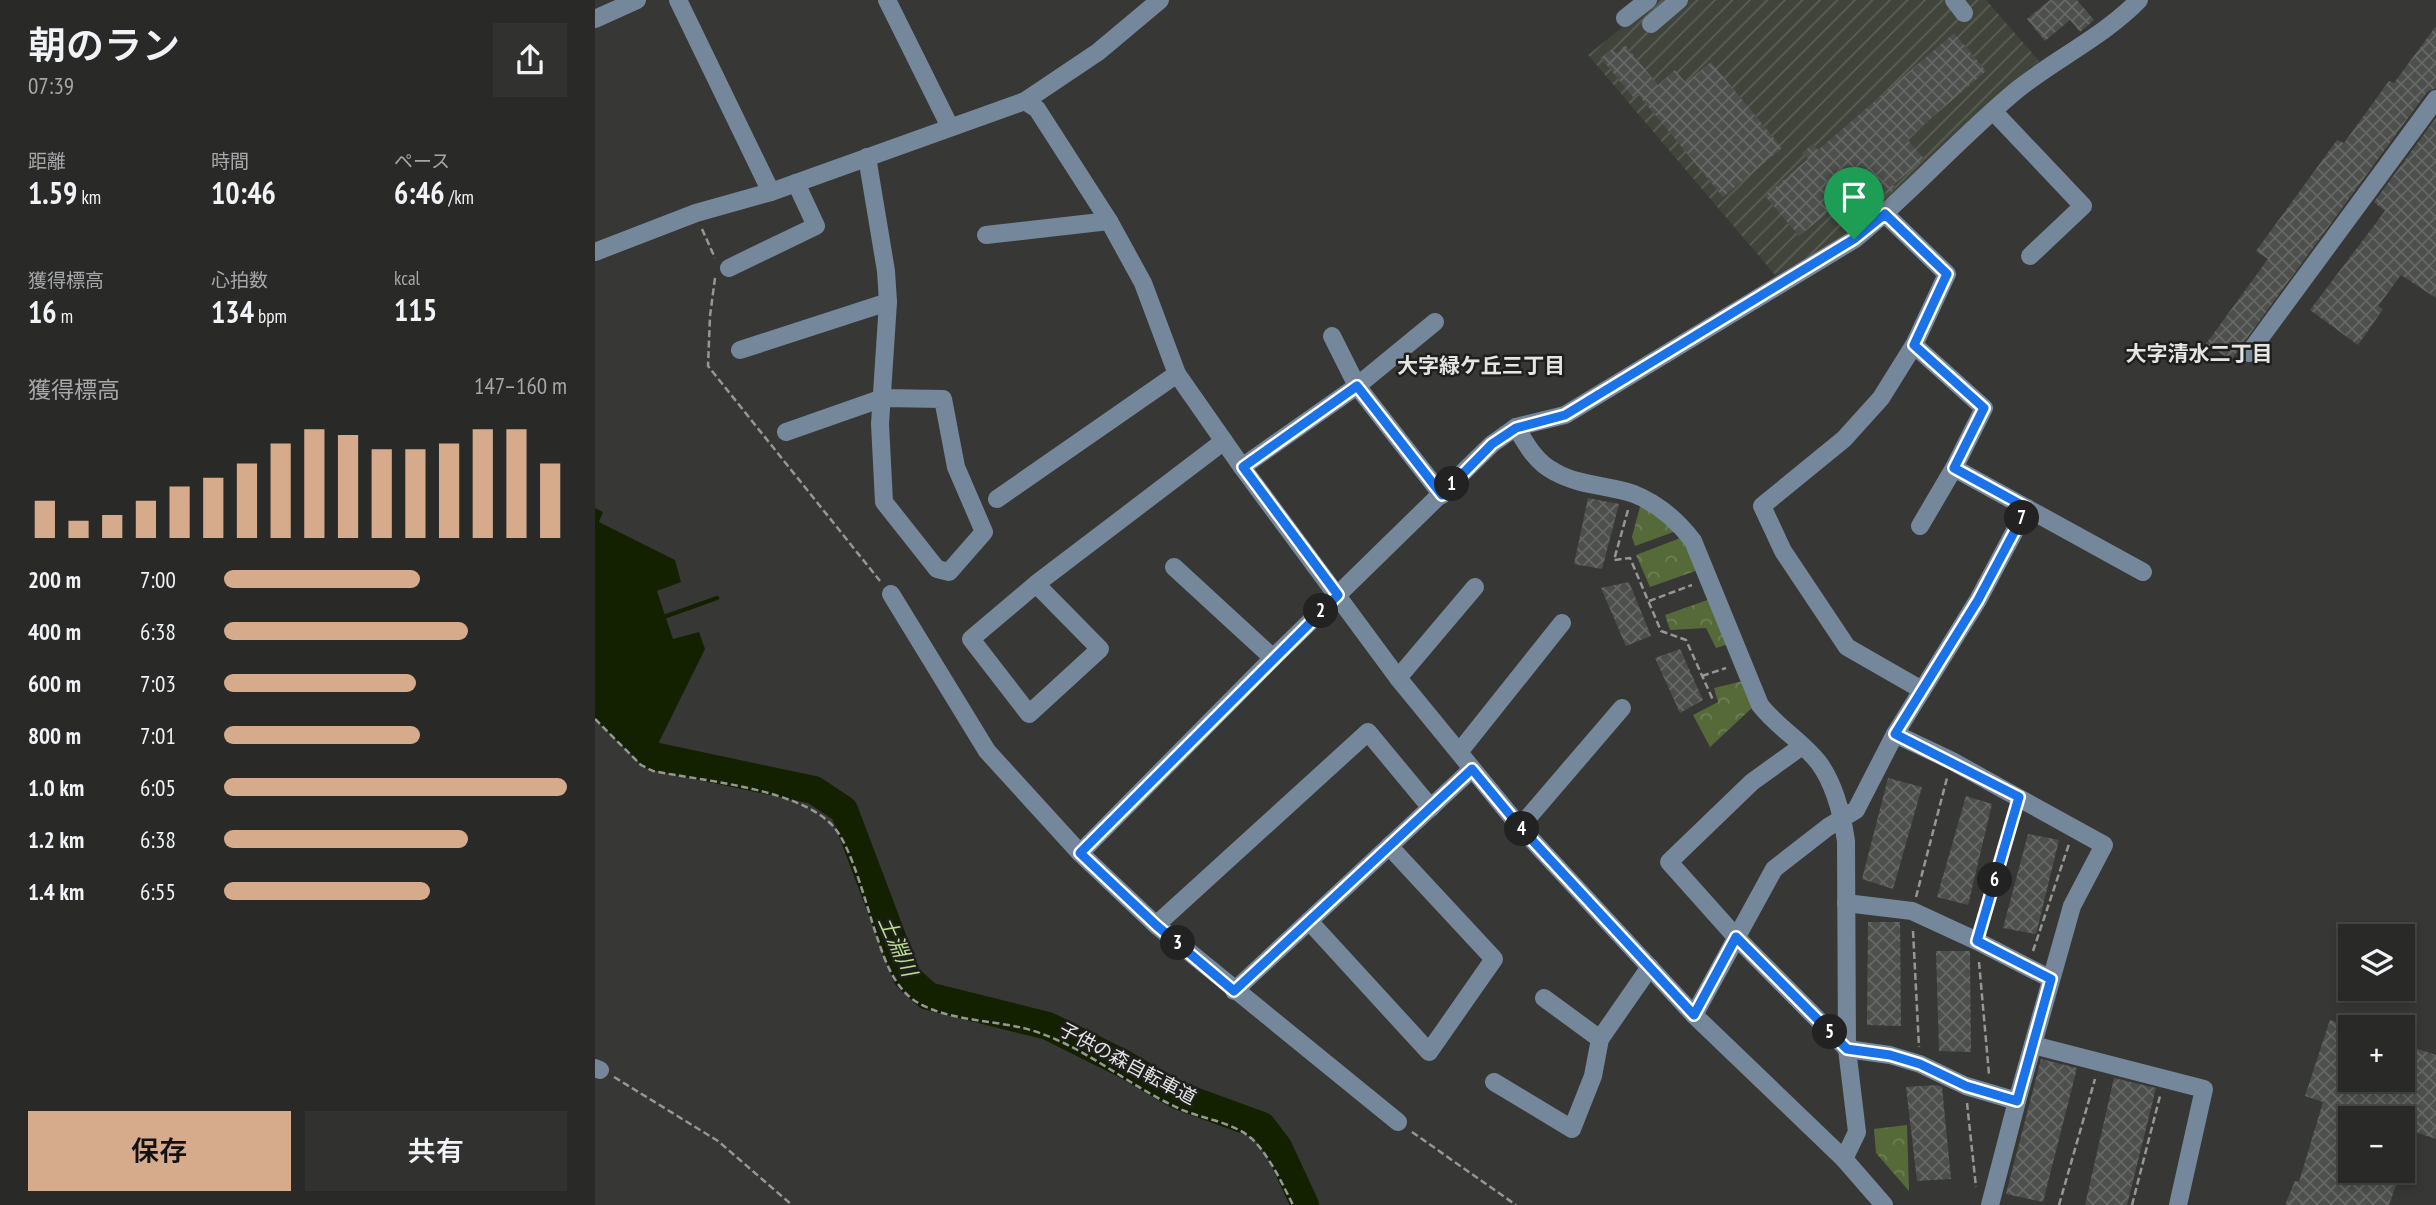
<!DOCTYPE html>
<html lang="ja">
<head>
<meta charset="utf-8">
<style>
  :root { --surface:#292a28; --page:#313230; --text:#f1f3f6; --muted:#a5a7a8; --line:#454645; --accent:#d6ab8b }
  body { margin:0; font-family:"PT Sans Narrow","Noto Sans JP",sans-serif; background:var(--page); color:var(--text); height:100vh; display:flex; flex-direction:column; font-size:26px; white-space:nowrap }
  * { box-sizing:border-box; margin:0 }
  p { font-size:23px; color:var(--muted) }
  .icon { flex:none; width:38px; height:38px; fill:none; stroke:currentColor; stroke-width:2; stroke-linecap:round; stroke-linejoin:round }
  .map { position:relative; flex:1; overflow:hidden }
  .panel { display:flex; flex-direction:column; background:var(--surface); width:595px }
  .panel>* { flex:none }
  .fabs { position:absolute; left:1743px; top:924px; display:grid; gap:14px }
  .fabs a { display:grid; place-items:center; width:77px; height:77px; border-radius:0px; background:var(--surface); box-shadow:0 4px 10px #0003,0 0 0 2px var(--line); font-size:35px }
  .pin { position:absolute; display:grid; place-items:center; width:60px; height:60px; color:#fff; margin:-72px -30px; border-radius:50% 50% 50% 0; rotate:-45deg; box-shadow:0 0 7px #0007 }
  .pin .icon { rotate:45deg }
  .km { position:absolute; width:35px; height:35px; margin:-18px; border-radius:50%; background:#222; color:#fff; font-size:19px; line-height:35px; text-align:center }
  .round { display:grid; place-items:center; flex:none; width:74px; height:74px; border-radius:0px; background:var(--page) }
  .head { display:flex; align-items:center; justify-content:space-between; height:119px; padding:0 28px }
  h1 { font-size:38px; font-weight:600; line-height:52px }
  .metrics { display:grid; grid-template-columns:repeat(3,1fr); gap:10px; height:119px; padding:7px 28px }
  .metrics div { display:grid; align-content:center }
  .metrics b { font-size:30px; font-weight:600 }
  .metrics small { font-size:19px; font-weight:400 }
  .metrics p { font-size:19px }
  .chart { height:196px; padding:14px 28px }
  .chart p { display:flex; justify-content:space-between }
  .chart svg { width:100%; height:126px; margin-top:7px; stroke:var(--accent); stroke-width:6 }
  .button { display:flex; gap:14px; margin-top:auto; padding:14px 28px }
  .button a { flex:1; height:80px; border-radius:0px; background:var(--accent); color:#111; font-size:28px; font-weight:600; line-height:80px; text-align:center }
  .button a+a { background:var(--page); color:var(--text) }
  ul { padding:0 28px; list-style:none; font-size:23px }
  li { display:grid; grid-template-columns:112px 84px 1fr; align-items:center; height:52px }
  li i { height:18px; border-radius:9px; background:var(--accent) }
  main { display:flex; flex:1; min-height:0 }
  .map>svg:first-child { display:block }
</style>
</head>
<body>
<main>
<section class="panel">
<div class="head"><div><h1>朝のラン</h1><p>07:39</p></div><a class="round"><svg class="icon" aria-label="share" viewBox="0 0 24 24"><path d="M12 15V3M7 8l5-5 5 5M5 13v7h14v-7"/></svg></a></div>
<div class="metrics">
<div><p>距離</p><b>1.59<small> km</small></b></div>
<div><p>時間</p><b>10:46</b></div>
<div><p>ペース</p><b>6:46<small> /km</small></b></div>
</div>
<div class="metrics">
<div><p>獲得標高</p><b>16<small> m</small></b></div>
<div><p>心拍数</p><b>134<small> bpm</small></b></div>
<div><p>kcal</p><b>115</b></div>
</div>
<div class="chart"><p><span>獲得標高</span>147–160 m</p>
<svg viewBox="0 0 160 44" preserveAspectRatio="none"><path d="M5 44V31M15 44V38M25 44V36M35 44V31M45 44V26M55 44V23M65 44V18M75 44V11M85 44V6M95 44V8M105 44V13M115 44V13M125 44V11M135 44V6M145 44V6M155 44V18"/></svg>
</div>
<ul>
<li><b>200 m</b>7:00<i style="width:57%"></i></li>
<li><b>400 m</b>6:38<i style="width:71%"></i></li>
<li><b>600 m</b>7:03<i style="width:56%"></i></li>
<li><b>800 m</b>7:01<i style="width:57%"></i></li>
<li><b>1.0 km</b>6:05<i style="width:100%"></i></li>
<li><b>1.2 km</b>6:38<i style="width:71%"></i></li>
<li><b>1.4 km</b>6:55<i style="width:60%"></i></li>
</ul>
<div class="button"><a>保存</a><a>共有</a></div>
</section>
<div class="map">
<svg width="1841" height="1205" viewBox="0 0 1841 1205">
  <defs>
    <pattern id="industrial-furrows" width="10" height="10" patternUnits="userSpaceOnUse" patternTransform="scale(1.75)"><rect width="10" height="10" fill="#40443b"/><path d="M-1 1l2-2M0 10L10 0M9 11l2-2" fill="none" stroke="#5b5f57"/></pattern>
    <pattern id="park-crowns" width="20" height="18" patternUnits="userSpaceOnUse" patternTransform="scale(1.75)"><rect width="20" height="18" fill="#566a39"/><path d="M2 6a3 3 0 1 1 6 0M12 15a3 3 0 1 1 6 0" fill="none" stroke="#6e7f56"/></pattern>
    <pattern id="building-cross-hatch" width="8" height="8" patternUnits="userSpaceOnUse" patternTransform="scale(1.75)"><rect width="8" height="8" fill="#4d4f4c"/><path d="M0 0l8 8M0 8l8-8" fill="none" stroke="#666866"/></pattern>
  </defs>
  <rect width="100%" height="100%" fill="#373835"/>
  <polygon fill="url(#industrial-furrows)" points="1061,0 1391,0 1444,61 1420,80 1262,227 1181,276 993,55"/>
  <g fill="url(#park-crowns)">
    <polygon points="1046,503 1084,530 1040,546 1037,537"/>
    <polygon points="1088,537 1106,569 1055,587 1041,555"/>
    <polygon points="1118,598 1137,643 1121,648 1111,628 1075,630 1070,615"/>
    <polygon points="1148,681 1158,707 1115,747 1098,715 1123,702 1119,688"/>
    <polygon points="1312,1125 1314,1191 1281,1153 1279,1129"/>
  </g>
  <polygon fill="#142100" points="0,508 8,512 4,522 80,560 86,582 62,591 78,639 104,632 110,649 63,744 0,687"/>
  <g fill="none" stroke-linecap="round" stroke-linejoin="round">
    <polyline stroke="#142100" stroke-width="4.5" points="66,618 122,598"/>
    <polyline stroke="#142100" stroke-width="28" points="0,700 58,756 219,790 249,810 312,977 333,996 453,1026 529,1064 582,1095 667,1126 683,1147 710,1205"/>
  </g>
  <g fill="url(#building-cross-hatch)">
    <polygon points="1455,0 1482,0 1499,20 1485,32 1475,20 1450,41 1432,19"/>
    <polygon points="1841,26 1841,88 1832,92 1636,360 1611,344 1673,259 1661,251 1742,140 1749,143 1794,81 1799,83"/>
    <polygon points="1359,33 1391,71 1312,139 1329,159 1298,185 1300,188 1294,194 1257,224 1241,206 1204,236 1170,196 1213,159 1207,153 1218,144 1223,150"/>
    <polygon points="1030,45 1063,85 1080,70 1091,83 1116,62 1187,148 1128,197 1042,93 1038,97 1006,58 1017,49 1021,54"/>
    <polygon points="1841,118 1841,298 1806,275 1783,306 1788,309 1763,345 1715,310 1790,211 1779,202"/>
    <polygon points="993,498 1024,504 1007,569 979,564"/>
    <polygon points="1034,582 1056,636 1031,646 1006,588"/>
    <polygon points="1085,649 1108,700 1085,713 1060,658"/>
    <polygon points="1293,778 1327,787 1298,889 1267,879"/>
    <polygon points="1371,796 1397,804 1373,905 1342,897"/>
    <polygon points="1433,834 1464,840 1441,934 1408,928"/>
    <polygon points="1273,922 1305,922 1306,1026 1272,1025"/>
    <polygon points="1341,951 1375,951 1376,1052 1344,1051"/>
    <polygon points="1735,1020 1755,1027 1755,1080 1808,1080 1808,1044 1841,1055 1841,1139 1820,1132 1809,1163 1808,1118 1778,1118 1755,1111 1755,1171 1806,1171 1794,1205 1690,1205 1700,1181 1704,1182 1728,1102 1710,1096"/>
    <polygon points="1446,1059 1482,1068 1448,1202 1411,1194"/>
    <polygon points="1519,1078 1561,1088 1532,1205 1490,1205"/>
    <polygon points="1342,1085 1347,1087 1356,1179 1322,1181 1311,1087"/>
  </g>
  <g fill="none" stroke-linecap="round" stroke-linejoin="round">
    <g stroke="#969794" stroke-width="2.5" stroke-dasharray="7 3.5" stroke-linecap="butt">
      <polyline points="107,229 120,258"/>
      <polyline points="120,278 115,316 113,366 285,581"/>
      <polyline points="1033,510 1019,560 1035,558 1066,631 1091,640 1118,700"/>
      <polyline points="1054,601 1097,585"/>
      <polyline points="1107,676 1131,668"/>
      <path d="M0,719L46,765L58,771C107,781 203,788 238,826C257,847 271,905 281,934C289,958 298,986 320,1001C350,1020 394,1020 428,1028C485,1042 530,1084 583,1108C606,1119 636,1121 656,1138C673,1153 688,1185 698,1205"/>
      <polyline points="1321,897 1352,778"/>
      <polyline points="1387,925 1419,813"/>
      <polyline points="1318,931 1324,1047"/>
      <polyline points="1438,951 1474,844"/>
      <polyline points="1384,962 1394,1074"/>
      <polyline points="19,1077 123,1141 197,1205"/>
      <polyline points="1372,1103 1381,1187"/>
      <polyline points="817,1132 921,1205"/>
      <polyline points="1464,1205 1500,1079"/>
      <polyline points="1537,1205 1565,1096"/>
    </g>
    <g stroke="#75879a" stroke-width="18">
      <polyline points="83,0 176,192"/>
      <polyline points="292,0 355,127"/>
      <polyline points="1359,0 1369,13"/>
      <polyline points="1030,18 1053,0"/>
      <polyline points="0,19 42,0"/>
      <polyline points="1056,24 1084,0"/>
      <polyline points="430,101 442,109 514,221 548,283 582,374 647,467 803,678 925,827 1099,1015 1249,1159 1289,1205"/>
      <polyline points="1398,111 1488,206 1435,256"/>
      <polyline points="1290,214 1352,274 1319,345 1389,408 1359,468 1548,572"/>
      <polyline points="391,235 514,221"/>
      <polyline points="0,252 101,213 176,192 430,101 503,52 565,0"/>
      <polyline points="134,268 221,226 201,183"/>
      <polyline points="737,336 762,386 847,495"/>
      <polyline points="1319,345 1286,398 1249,439 1167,506 1188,551 1252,647 1327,690"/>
      <polyline points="145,350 293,302"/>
      <polyline points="1654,353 1841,99"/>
      <path d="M921,427C931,444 941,463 960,472C985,486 1013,485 1039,494C1064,504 1082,520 1098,541L1165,705C1182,727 1207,741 1224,763C1240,785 1247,814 1251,841L1252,1049L1262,1132L1249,1159"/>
      <polyline points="191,432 288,398 348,399 361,467 389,532 354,572 342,569 289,502 285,424 293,302 291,271 272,157"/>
      <polyline points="647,467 762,386 840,322"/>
      <polyline points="402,499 582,374"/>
      <polyline points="1325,526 1359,468"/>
      <polyline points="579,567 678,658"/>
      <polyline points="441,584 505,649 434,714 376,639 441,584 629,441"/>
      <polyline points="296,594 392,751 485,853"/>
      <polyline points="803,678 880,587"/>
      <polyline points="1300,734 1357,761 1509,845 1477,906 1422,1101 1395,1205"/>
      <polyline points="1207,746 1157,782 1074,862 1141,937 1252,1049 1295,1055 1325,1064 1371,1086 1422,1101"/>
      <polyline points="865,751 967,623"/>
      <polyline points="925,827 1027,708"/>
      <polyline points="1251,903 1317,911 1382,941 1456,979"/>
      <polyline points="714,921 834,1052 899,959 794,846"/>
      <polyline points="561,925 773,732 836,808"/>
      <polyline points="639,991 877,769"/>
      <polyline points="949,998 1005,1039"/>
      <polyline points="1099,1015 1179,869 1233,827 1261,810 1300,734 1383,600 1432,508"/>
      <polyline points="1438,1045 1609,1089 1583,1205"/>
      <polyline points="0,1068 5,1070"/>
      <polyline points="899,1082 977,1129 998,1076 1005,1039 1055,967"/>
      <path d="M803,1122L561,925L485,853L678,658L897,444L921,427L970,415L1260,239C1317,192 1366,136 1423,89C1462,58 1509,36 1544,0"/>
    </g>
  </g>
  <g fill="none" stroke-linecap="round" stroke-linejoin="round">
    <g stroke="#fff" stroke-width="14">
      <polygon id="route" points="1290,214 1352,274 1319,345 1389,408 1359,468 1432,508 1383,600 1300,734 1424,797 1382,941 1456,979 1422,1101 1371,1086 1325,1064 1295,1055 1252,1049 1141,937 1099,1015 925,827 877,769 639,991 561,925 485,853 743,595 648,467 762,386 847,495 897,444 921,428 970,415 1259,239"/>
    </g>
    <use href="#route" stroke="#1a73e8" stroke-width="9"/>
  </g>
  <g text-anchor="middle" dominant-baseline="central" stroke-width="5" stroke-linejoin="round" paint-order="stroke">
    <g font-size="19" fill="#e5e6e4" stroke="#1f1f1e">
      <text transform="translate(533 1063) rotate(28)">子供の森自転車道</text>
    </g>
    <g font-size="21" font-weight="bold" fill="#e5e6e4" stroke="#1f1f1e">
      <text x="1604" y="353">大字清水二丁目</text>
      <text x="886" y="365">大字緑ケ丘三丁目</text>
    </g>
    <g font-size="21" font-style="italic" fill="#badc8d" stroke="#1f1f1e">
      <text transform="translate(303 946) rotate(66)">土淵川</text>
    </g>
  </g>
</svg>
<div class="fabs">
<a><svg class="icon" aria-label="layers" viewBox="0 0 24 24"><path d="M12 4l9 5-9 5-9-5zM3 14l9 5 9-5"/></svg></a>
<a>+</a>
<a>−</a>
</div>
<div class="pin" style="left:1259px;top:239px;background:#1e9e55"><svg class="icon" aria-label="arrive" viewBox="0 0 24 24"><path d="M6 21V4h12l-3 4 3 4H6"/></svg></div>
<b class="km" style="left:857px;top:484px">1</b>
<b class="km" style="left:726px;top:611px">2</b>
<b class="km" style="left:583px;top:943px">3</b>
<b class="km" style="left:927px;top:829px">4</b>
<b class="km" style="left:1235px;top:1032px">5</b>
<b class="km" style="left:1400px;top:880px">6</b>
<b class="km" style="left:1427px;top:518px">7</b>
</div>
</main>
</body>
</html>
